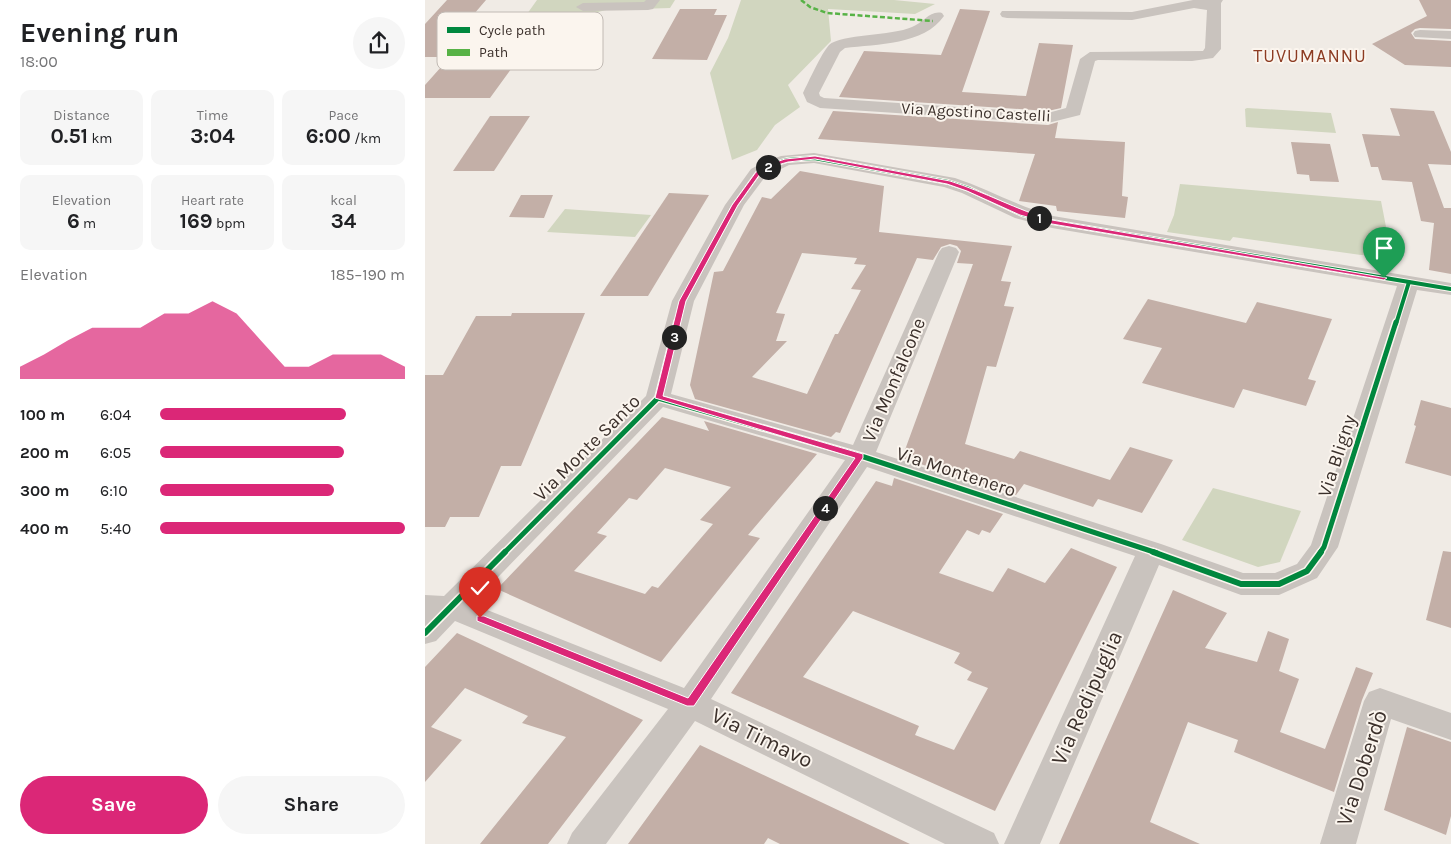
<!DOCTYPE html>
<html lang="en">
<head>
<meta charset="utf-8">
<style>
  :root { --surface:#fff; --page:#f6f6f6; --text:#202124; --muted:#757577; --accent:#db2777 }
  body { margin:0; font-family:Karla,sans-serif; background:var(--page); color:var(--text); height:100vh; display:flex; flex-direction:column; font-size:19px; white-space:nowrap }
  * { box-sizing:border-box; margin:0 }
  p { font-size:16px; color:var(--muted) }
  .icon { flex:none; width:28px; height:28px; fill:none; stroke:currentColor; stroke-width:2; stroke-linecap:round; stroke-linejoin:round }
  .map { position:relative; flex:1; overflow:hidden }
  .details { display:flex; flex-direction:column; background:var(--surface); width:425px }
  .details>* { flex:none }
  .pin { position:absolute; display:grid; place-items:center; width:42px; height:42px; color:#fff; margin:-51px -21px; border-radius:50% 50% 50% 0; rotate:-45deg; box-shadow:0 0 5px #0007 }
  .pin .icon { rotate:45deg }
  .km { position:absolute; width:25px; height:25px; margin:-12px; border-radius:50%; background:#222; color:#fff; font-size:14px; line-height:25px; text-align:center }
  .round { display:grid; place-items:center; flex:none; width:52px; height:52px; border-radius:26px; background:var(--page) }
  .summary { display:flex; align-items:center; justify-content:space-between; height:85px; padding:0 20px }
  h1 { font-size:28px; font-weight:700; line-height:38px }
  .figures { display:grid; grid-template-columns:repeat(3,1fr); gap:8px; height:85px; padding:5px 20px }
  .figures div { display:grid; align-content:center; border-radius:10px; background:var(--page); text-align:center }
  .figures b { font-size:21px; font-weight:700 }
  .figures small { font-size:14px; font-weight:400 }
  .figures p { font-size:14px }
  .chart { height:140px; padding:10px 20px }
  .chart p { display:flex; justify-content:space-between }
  .chart svg { width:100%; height:90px; margin-top:5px; fill:var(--accent); opacity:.7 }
  .action { display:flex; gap:10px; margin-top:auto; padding:10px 20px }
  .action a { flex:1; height:58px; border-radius:30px; background:var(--accent); color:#fff; font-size:20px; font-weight:700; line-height:58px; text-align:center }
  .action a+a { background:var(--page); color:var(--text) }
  ul { padding:0 20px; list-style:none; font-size:16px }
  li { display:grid; grid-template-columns:80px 60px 1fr; align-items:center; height:38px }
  li i { height:12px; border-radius:6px; background:var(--accent) }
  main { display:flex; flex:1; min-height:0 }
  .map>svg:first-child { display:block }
</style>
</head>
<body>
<main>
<section class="details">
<div class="summary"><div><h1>Evening run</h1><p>18:00</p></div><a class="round"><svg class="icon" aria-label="share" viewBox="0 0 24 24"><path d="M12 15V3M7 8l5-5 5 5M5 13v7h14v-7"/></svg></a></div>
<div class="figures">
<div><p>Distance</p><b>0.51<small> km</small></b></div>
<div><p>Time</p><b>3:04</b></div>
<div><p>Pace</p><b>6:00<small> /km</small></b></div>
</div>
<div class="figures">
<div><p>Elevation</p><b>6<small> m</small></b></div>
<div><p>Heart rate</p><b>169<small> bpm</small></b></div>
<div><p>kcal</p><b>34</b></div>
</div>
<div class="chart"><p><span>Elevation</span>185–190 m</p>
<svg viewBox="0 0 160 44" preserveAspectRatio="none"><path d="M0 44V38L10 32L20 25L30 19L40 19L50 19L60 12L70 12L80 6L90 12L100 25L110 38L120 38L130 32L140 32L150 32L160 38V44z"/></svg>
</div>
<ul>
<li><b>100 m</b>6:04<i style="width:76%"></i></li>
<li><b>200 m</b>6:05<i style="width:75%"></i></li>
<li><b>300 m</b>6:10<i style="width:71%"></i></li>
<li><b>400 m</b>5:40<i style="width:100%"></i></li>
</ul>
<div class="action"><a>Save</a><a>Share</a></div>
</section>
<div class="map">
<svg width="1026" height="844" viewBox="0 0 1026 844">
  <rect width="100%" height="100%" fill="#f0ebe5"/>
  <g fill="#d1d6bf">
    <polygon points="112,0 250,0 245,8 181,10 137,21 97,21"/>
    <polygon points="316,0 469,0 510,4 490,14 403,9 406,41 363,85 375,107 350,125 332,150 307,160 285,73 303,38"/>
    <polygon points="822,108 906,113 911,133 821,127 820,109"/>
    <polygon points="755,184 956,201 963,237 956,254 936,255 808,237 805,241 742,232 749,215"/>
    <polygon points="140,209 226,215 210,237 122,232"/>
    <polygon points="788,488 876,511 855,562 833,567 757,540"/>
  </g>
  <g fill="#c3afa7" fill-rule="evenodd">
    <polygon points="22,0 61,0 37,28 116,28 65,98 0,98 0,85 25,57 0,57 0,24"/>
    <polygon points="994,0 1026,0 1026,29 995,28 990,29 986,33 990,39 1026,41 1026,67 980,65 947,44 1002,16"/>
    <polygon points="255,9 292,9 289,15 302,15 282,60 227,59"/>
    <polygon points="535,9 565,11 537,92 601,96 614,43 648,45 636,108 623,111 414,97 439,51 516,55"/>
    <polygon points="965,108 1009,111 1026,152 1026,165 1003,164 1019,208 1026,208 1026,274 1004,270 1009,223 996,221 987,182 957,180 953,167 946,167 937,134 975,136"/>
    <polygon points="408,111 623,125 633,122 630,138 700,142 697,196 703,197 700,218 632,211 631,206 594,201 610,154 393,139"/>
    <polygon points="65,116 105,116 69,171 28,171"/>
    <polygon points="866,142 905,144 914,182 885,181 884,175 872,174"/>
    <path d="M375,171L459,186L454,232L587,246L576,281L586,282L579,306L589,307L571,367L562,366L540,444L589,459L595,451L685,480L705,447L748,460L717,513L673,499L668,507L599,484L591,495L477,458L548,264L532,263L536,251L532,246L525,244L516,247L508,260L492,258L415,433L411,432L406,437L270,399L265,385L289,272L298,271L337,197L346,199ZM377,253L432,258L429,264L441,265L426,289L436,290L413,334H410L382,394L327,377L362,341H351L360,314L351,313Z"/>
    <polygon points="244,193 284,195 223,296 175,296"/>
    <polygon points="96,195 128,195 119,218 84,217"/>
    <polygon points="723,299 821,323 832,302 907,319 883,379 891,381 881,406 818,389 809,408 717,383 737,348 698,339"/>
    <polygon points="87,313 160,313 96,466 76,466 54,517 25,517 20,527 0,527 0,375 18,375 51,316 86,316"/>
    <polygon points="996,400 1026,408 1026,476 980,463 991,426 989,425"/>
    <path d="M237,417L284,431L279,421L392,454L323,535L335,538L236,662L72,589ZM240,468L306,487L275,520L288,524L233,588L227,586L220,594L149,571L182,536L172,533L204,498L212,500Z"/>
    <path d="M469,478L578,514L565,533L557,530L554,535L542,530L514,573L568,592L583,568L620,583L646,548L692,567L570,811L306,693L451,481L467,486ZM428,611L535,653L529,663L547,672L542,680L563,688L529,750L490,735L494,726L378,677Z"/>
    <polygon points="1018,551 1026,552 1026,628 1001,620"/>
    <polygon points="748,590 802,613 780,648 832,662 843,631 864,639 854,671 874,679 855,732 900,749 931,667 948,673 937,700 909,792 809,752 813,740 763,722 725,822 775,844 634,844"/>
    <polygon points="32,633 218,720 123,844 55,844 141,737 97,723 103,716 40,688 6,727 37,740 0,782 0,667"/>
    <polygon points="982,727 1026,742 1026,816 1021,835 959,810"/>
    <polygon points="275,745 485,844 355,844 343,838 339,844 203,844"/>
  </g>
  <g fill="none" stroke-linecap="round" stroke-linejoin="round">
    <g fill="#c9c3be" fill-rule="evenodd">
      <polygon points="221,0 235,0 228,9 223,10 158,11 151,7 158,3 219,2"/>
      <path d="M768,0H798L796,3V49L788,58L767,61L673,60L670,61L655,115L623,123L395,108L382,102L378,93C384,81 396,54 404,45C416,34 467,36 487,27C498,23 505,10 517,13L519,16C499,45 452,44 420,48L415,52L394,93L395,96L399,98L623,113L641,108L655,59L665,52L778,51L780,48L782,10L769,8L707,20L582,18L577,17L575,14L577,11L707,12Z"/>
      <polygon points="995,30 1026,31 1026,39 990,37 988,34 990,31"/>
      <path d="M389,153L530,178C563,189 594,207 628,216L1026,283V295L992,290L913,547L892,578L854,595H816L734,565L615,844H579L710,556L442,467L286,699L569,833L574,844H520L270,721L181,844H142L147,833L243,709L30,621L11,641L0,644V595L19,596L221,396L247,301L300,205L326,169L341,161L356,156ZM389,163L519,187L537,193L590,218L627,228L972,286L886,545L872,564L850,573H818L736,544L451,452L534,252L531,248L524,246L517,248L514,252L428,445L246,394L269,301L319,205L340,177L364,165ZM238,407L420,460L259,688L47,604Z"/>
      <polygon points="955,688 1026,713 1026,740 966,719 931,844 895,844 939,701 944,692"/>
    </g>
    <polyline stroke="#57b246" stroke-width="2.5" stroke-dasharray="5 2.5" stroke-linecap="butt" points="376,0 385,7 402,13 508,21"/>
    <g stroke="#fbf5ee" stroke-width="6">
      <g id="cycleway-far2">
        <polyline points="252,324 258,301 310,205 333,173 347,165 362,160 389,158 523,182 544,189 597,214 627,222 1026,289"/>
        <polyline points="971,324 984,282"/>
      </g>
    </g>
    <g stroke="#fbf5ee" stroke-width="8">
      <g id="cycleway-far1">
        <polyline points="233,398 436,456 732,553"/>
        <polyline points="79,553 233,398 252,322"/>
        <polyline points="895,553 899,547 971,322"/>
      </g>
    </g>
    <g stroke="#fbf5ee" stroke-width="9">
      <g id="cycleway">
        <polyline points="728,552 816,584 854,584 882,571 896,552"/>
        <polyline points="0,633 80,552"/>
      </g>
    </g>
    <use href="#cycleway-far2" stroke="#00873e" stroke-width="4"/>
    <use href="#cycleway-far1" stroke="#00873e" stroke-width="5"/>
    <use href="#cycleway" stroke="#00873e" stroke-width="6"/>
  </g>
  <path fill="#db2777" stroke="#fff" d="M390,156L525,181C560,192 592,210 627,220L962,278L959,280L627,224L595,215L542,191L522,184L390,159L363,162L349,166L335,174L313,205L261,301L238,396L438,454V458L269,706H262L52,621V616H59L263,698L430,458L230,398L254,301L307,205L331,172L345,164L360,159Z"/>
  <g text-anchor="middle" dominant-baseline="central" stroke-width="4" stroke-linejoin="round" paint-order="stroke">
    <g font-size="16" fill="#3b302b" stroke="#fbf5ee">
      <text transform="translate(551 112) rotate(3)">Via Agostino Castelli</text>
    </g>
    <g font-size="18" letter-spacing="1" fill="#8c3b22" stroke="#fbf5ee">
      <text x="885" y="56">TUVUMANNU</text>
    </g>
    <g font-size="19" fill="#3b302b" stroke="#fbf5ee">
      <text transform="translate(469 380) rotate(-67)">Via Monfalcone</text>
      <text transform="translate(162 448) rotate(-45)">Via Monte Santo</text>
      <text transform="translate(912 456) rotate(-72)">Via Bligny</text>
      <text transform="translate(531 472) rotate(18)">Via Montenero</text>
    </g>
    <g font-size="22" fill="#3b302b" stroke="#fbf5ee">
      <text transform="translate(662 698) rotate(-66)">Via Redipuglia</text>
      <text transform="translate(337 738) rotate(26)">Via Timavo</text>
      <text transform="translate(937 768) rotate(-72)">Via Doberdò</text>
    </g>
  </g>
  <rect x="12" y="12" width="166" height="58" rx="8" fill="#fbf5ee" stroke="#c1bab4" stroke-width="1"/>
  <rect x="22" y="27" width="23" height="6" fill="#00873e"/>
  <rect x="22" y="49" width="23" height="7" fill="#57b246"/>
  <g font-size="14" fill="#3b302b">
    <text x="54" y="35">Cycle path</text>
    <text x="54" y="57">Path</text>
  </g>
</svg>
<div class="pin" style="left:959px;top:278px;background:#1e9e55"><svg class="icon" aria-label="arrive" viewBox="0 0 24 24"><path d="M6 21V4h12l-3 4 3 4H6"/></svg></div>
<div class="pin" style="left:55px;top:618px;background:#d93025"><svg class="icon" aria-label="check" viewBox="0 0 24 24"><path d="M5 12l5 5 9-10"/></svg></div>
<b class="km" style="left:614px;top:218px">1</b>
<b class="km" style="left:343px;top:167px">2</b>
<b class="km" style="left:249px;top:337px">3</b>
<b class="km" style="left:400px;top:508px">4</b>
</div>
</main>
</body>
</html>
